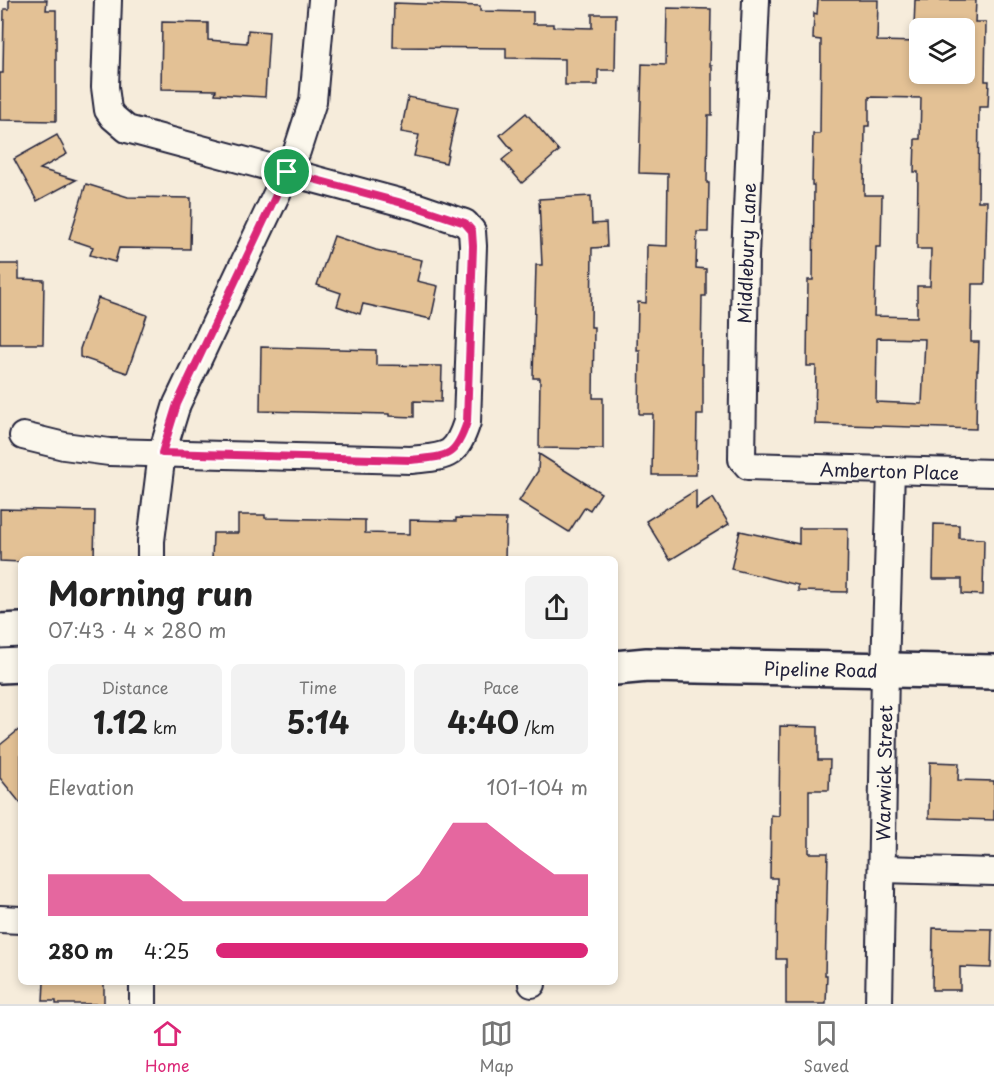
<!DOCTYPE html>
<html lang="en">
<head>
<meta charset="utf-8">
<style>
  :root { --surface:#fff; --page:#f2f2f2; --text:#222; --muted:#767676; --line:#e0e0e0; --accent:#db2777 }
  body { margin:0; font-family:"Playpen Sans",sans-serif; background:var(--page); color:var(--text); height:100vh; display:flex; flex-direction:column; font-size:22px; white-space:nowrap }
  * { box-sizing:border-box; margin:0 }
  p { font-size:20px; color:var(--muted) }
  .icon { flex:none; width:33px; height:33px; fill:none; stroke:currentColor; stroke-width:2; stroke-linecap:round; stroke-linejoin:round }
  .map { position:relative; flex:1; overflow:hidden }
  .details { position:absolute; left:18px; top:556px; width:600px; height:429px; display:flex; flex-direction:column; background:var(--surface); border-radius:9px; box-shadow:0 3px 9px #0003 }
  .details>* { flex:none }
  .fabs { position:absolute; left:909px; top:18px; display:grid; gap:12px }
  .fabs a { display:grid; place-items:center; width:66px; height:66px; border-radius:9px; background:var(--surface); box-shadow:0 3px 9px #0003; font-size:30px }
  .pin { position:absolute; display:grid; place-items:center; width:51px; height:51px; color:#fff; margin:-26px; border:3px solid #fff; border-radius:50%; box-shadow:0 2px 6px #0007 }
  .round { display:grid; place-items:center; flex:none; width:63px; height:63px; border-radius:9px; background:var(--page) }
  .summary { display:flex; align-items:center; justify-content:space-between; height:102px; padding:0 30px }
  h1 { font-size:33px; font-weight:700; line-height:45px }
  .stats { display:grid; grid-template-columns:repeat(3,1fr); gap:9px; height:102px; padding:6px 30px }
  .stats div { display:grid; align-content:center; border-radius:9px; background:var(--page); text-align:center }
  .stats b { font-size:30px; font-weight:700 }
  .stats small { font-size:16px; font-weight:400 }
  .stats p { font-size:16px }
  .chart { height:168px; padding:12px 30px }
  .chart p { display:flex; justify-content:space-between }
  .chart svg { width:100%; height:108px; margin-top:6px; fill:var(--accent); opacity:.7 }
  ul { padding:0 30px; list-style:none; font-size:20px }
  li { display:grid; grid-template-columns:96px 72px 1fr; align-items:center; height:45px }
  li i { height:15px; border-radius:8px; background:var(--accent) }
  .dock { display:flex; justify-content:space-around; align-items:center; height:84px; border-top:2px solid var(--line); background:var(--surface); font-size:16px; color:var(--muted) }
  .dock a { display:grid; justify-items:center; gap:3px }
  .dock .selected { color:var(--accent) }
  .map>svg:first-child { display:block }
</style>
</head>
<body>
<div class="map">
<svg width="994" height="1004" viewBox="0 0 994 1004">
  <rect width="100%" height="100%" fill="#f6ecdb"/>
  <filter id="ink" filterUnits="userSpaceOnUse"><feTurbulence type="fractalNoise" baseFrequency=".0167" numOctaves="2"/><feDisplacementMap in="SourceGraphic" scale="12" xChannelSelector="R" yChannelSelector="G"/><feConvolveMatrix kernelMatrix="1 2 1 2 8 2 1 2 1" color-interpolation-filters="sRGB"/></filter>
  <g filter="url(#ink)">
    <g fill="#e3c195" stroke="#22223b" stroke-width="1.5" fill-rule="evenodd">
      <polygon points="9,0 47,0 46,10 56,10 56,121 0,120 0,73 3,73 4,9 9,9"/>
      <path d="M818,0H878L877,41L920,42V74H964V28H914L915,0H976L975,22H986L985,81H989L988,107H979L978,201H987L985,284H972L971,342H979L978,370H977L976,429L815,424L816,366H807L808,280H813L814,185H812L813,134H820L821,40L813,39L814,13L817,14ZM869,97L921,98L920,139H915L914,172H918L917,249H931L930,286H917V317L874,316L876,247H881L882,195H864L865,126H869ZM877,338L925,339L922,404L876,402Z"/>
      <polygon points="394,3 480,6 480,11 533,12 533,24 553,24 553,27 592,28 592,14 616,14 615,70 598,70 598,85 565,85 565,59 506,58 506,48 393,47"/>
      <polygon points="667,8 711,9 710,66 712,66 712,115 708,115 707,183 709,183 708,232 697,232 696,268 706,269 706,296 702,296 701,364 703,364 703,415 697,415 696,475 652,475 653,414 639,414 640,351 637,351 638,302 646,303 647,245 667,246 668,174 639,173 642,64 666,65"/>
      <polygon points="162,22 208,23 208,40 247,43 248,30 269,32 265,97 215,94 216,90 161,89"/>
      <polygon points="408,97 458,107 446,163 414,156 419,135 401,132"/>
      <polygon points="526,113 559,151 522,183 502,160 513,151 500,135"/>
      <polygon points="57,135 67,154 40,169 76,180 37,201 14,159"/>
      <polygon points="86,184 128,197 191,198 190,249 119,248 115,262 90,255 93,247 69,239"/>
      <polygon points="591,196 592,224 606,223 607,247 592,248 591,327 594,327 593,398 603,398 603,449 539,448 540,378 533,378 536,265 542,265 539,199"/>
      <polygon points="334,236 376,250 422,260 417,281 438,286 431,319 363,304 360,314 337,306 341,293 317,285"/>
      <polygon points="0,264 19,264 19,279 44,280 43,344 0,344"/>
      <polygon points="98,298 147,315 127,373 80,357 80,349"/>
      <polygon points="261,347 376,350 376,365 442,366 441,402 414,401 414,417 389,416 389,414 260,411"/>
      <polygon points="539,454 601,493 590,510 585,507 569,532 519,501 538,471"/>
      <polygon points="696,490 696,509 713,498 729,524 670,560 646,521"/>
      <polygon points="0,509 95,511 94,560 21,560 21,562 0,561"/>
      <polygon points="238,515 265,515 265,518 365,520 365,533 410,534 410,520 456,521 456,518 506,519 505,560 212,560 213,533 238,533"/>
      <polygon points="934,524 959,525 959,538 984,539 983,595 962,594 962,579 933,579"/>
      <polygon points="799,528 848,528 847,592 798,591 798,585 731,569 740,531 799,544"/>
      <polygon points="780,726 818,727 818,760 830,760 829,790 809,790 809,853 828,853 825,975 827,975 826,1004 786,1004 786,959 776,959 777,878 770,878 771,815 779,816"/>
      <polygon points="21,728 21,804 0,778 0,745"/>
      <polygon points="930,762 959,763 958,780 994,781 994,820 929,818"/>
      <polygon points="933,928 992,929 991,968 960,967 960,990 932,990"/>
      <polygon points="44,982 104,982 104,1004 56,1004 56,1001 43,1001"/>
    </g>
    <g fill="none" stroke-linecap="round" stroke-linejoin="round">
      <g stroke="#22223b" stroke-width="30">
        <g id="minor">
          <path id="s1" d="M756,0L745,256L742,459L748,466L994,473"/>
          <path d="M23,436L64,446L109,452L411,460C446,456 455,459 467,422L473,246L472,231L465,223L418,207L127,129L113,117L108,110L105,87L108,0"/>
          <polyline points="151,560 151,541 162,453 177,404 297,151 313,101 322,0"/>
          <polyline points="882,869 994,872"/>
          <polyline points="0,919 21,920"/>
          <polyline points="532,984 532,982"/>
          <polyline points="143,1004 143,982"/>
          <path id="s2" d="M879,1004L885,670L891,470"/>
        </g>
      </g>
      <g stroke="#22223b" stroke-width="38">
        <g id="major">
          <polyline points="0,631 21,630"/>
          <polyline points="0,666 21,665"/>
          <path id="s3" d="M615,668L647,665L994,672"/>
        </g>
      </g>
      <use href="#minor" stroke="#fbf7ec" stroke-width="26"/>
      <use href="#major" stroke="#fbf7ec" stroke-width="33"/>
    </g>
  </g>
  <g fill="none" stroke-linecap="round" stroke-linejoin="round" filter="url(#ink)">
    <g stroke="#fff" stroke-width="12">
      <path id="route" d="M287,172L417,207L465,223L472,231L473,246L467,422C455,459 446,456 411,460L162,453L177,404Z"/>
    </g>
    <use href="#route" stroke="#db2777" stroke-width="8"/>
  </g>
  <g text-anchor="middle" dominant-baseline="central" stroke-width="4.5" stroke-linejoin="round" paint-order="stroke">
    <g font-size="18" fill="#22223b" stroke="#fbf7ec">
      <text transform="translate(746 253) rotate(-88)">Middlebury Lane</text>
      <text stroke="none"><textPath href="#s1" startOffset="610">Amberton Place</textPath></text>
      <text stroke="none"><textPath href="#s3" startOffset="206">Pipeline Road</textPath></text>
      <text stroke="none"><textPath href="#s2" startOffset="231">Warwick Street</textPath></text>
    </g>
  </g>
</svg>
<div class="fabs">
<a><svg class="icon" aria-label="layers" viewBox="0 0 24 24"><path d="M12 4l9 5-9 5-9-5zM3 14l9 5 9-5"/></svg></a>
</div>
<div class="pin" style="left:287px;top:172px;background:#1e9e55"><svg class="icon" aria-label="arrive" viewBox="0 0 24 24"><path d="M6 21V4h12l-3 4 3 4H6"/></svg></div>
<section class="details">
<div class="summary"><div><h1>Morning run</h1><p>07:43 · 4 × 280 m</p></div><a class="round"><svg class="icon" aria-label="share" viewBox="0 0 24 24"><path d="M12 15V3M7 8l5-5 5 5M5 13v7h14v-7"/></svg></a></div>
<div class="stats">
<div><p>Distance</p><b>1.12<small> km</small></b></div>
<div><p>Time</p><b>5:14</b></div>
<div><p>Pace</p><b>4:40<small> /km</small></b></div>
</div>
<div class="chart"><p><span>Elevation</span>101–104 m</p>
<svg viewBox="0 0 160 44" preserveAspectRatio="none"><path d="M0 44V27L10 27L20 27L30 27L40 38L50 38L60 38L70 38L80 38L90 38L100 38L110 27L120 6L130 6L140 17L150 27L160 27V44z"/></svg>
</div>
<ul>
<li><b>280 m</b>4:25<i style="width:100%"></i></li>
</ul>
</section>
</div>
<nav class="dock">
<a class="selected"><svg class="icon" aria-label="home" viewBox="0 0 24 24"><path d="M3 11l9-7 9 7M6 9v11h12V9"/></svg>Home</a>
<a><svg class="icon" aria-label="map" viewBox="0 0 24 24"><path d="M3 6l6-2 6 2 6-2v14l-6 2-6-2-6 2zM9 4v14M15 6v14"/></svg>Map</a>
<a><svg class="icon" aria-label="saved" viewBox="0 0 24 24"><path d="M7 4h10v16l-5-4-5 4z"/></svg>Saved</a>
</nav>
</body>
</html>
